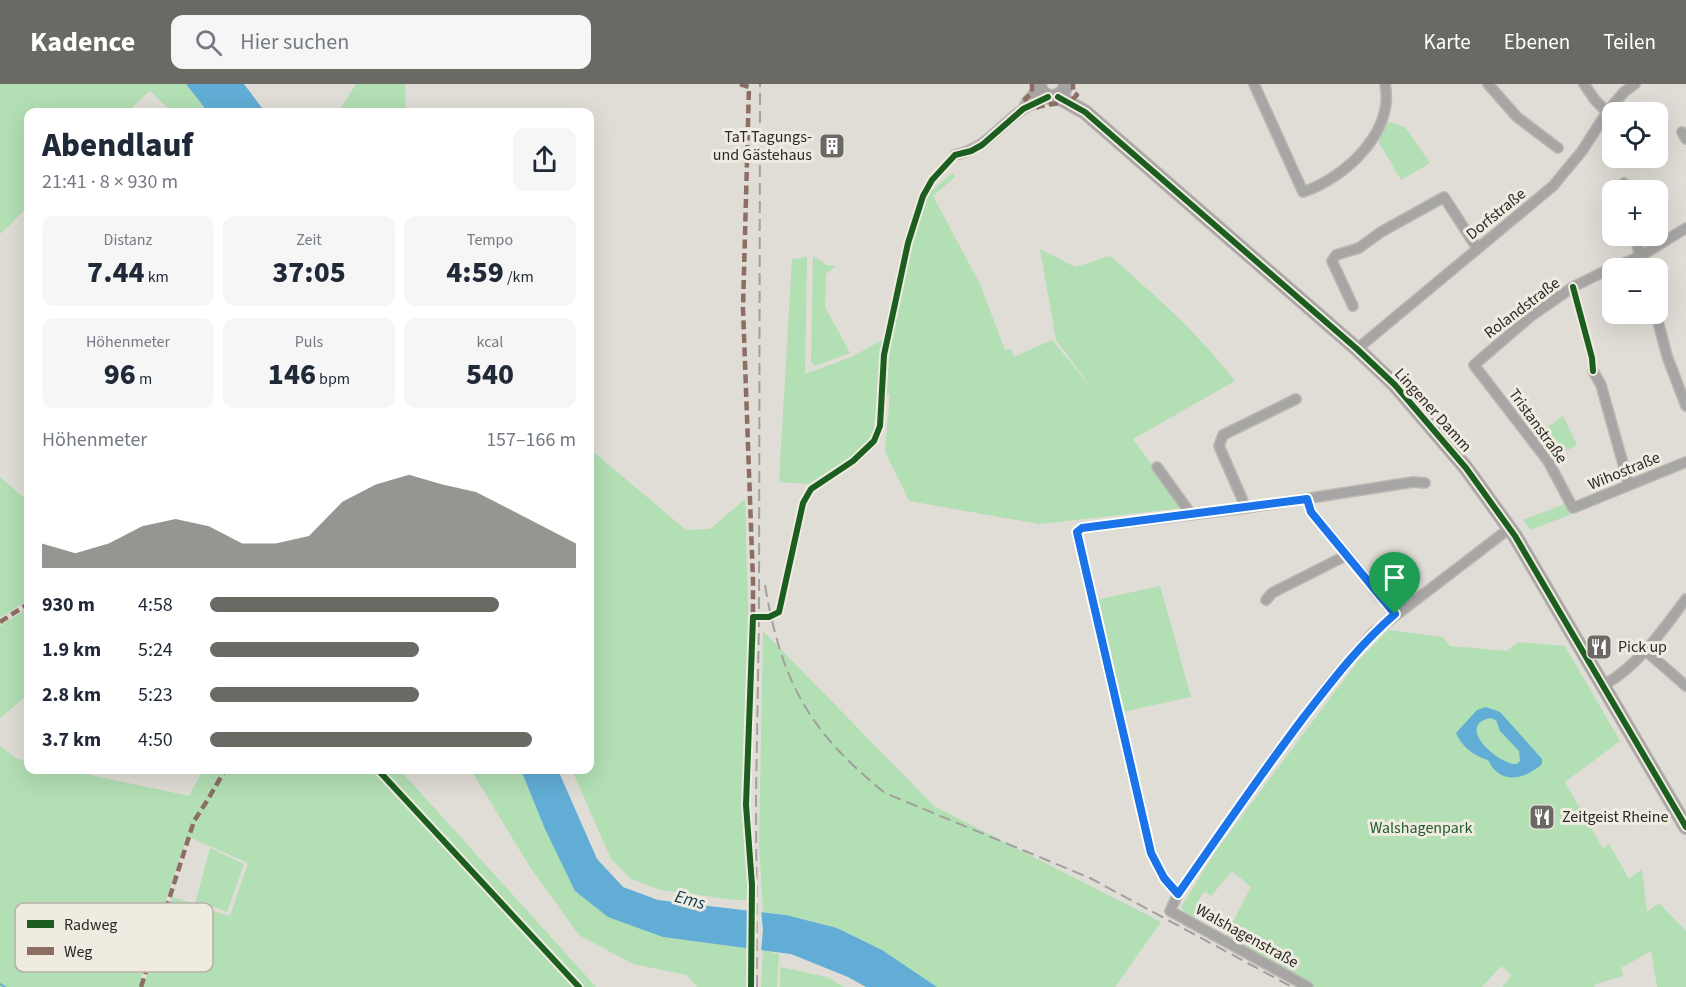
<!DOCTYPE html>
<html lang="de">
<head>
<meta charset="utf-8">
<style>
  :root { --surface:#fff; --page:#f6f6f7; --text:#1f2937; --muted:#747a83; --accent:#6a6964 }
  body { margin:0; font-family:"Source Sans 3",sans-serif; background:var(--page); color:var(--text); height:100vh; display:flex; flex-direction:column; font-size:22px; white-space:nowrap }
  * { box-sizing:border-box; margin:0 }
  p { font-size:20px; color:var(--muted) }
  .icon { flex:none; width:33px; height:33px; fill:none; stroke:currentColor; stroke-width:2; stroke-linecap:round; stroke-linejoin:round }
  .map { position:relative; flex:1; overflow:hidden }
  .details { position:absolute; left:24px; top:24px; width:570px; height:666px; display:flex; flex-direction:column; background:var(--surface); border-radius:12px; box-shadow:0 6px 24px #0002 }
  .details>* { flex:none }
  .buttons { position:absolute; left:1602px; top:18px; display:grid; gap:12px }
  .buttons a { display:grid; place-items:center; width:66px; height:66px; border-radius:12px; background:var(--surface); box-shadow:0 6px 24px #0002; font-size:30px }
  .pin { position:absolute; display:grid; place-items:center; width:51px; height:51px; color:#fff; margin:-62px -26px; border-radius:50% 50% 50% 0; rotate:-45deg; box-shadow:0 0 6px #0007 }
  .pin .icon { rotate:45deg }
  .round { display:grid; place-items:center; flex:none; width:63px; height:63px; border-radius:12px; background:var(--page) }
  .overview { display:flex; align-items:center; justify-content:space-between; height:102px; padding:0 18px }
  h1 { font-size:33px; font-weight:800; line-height:45px }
  .stats { display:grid; grid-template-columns:repeat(3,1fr); gap:9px; height:102px; padding:6px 18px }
  .stats div { display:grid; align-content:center; border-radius:12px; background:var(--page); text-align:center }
  .stats b { font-size:30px; font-weight:800 }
  .stats small { font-size:16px; font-weight:400 }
  .stats p { font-size:16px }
  .chart { height:168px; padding:12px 18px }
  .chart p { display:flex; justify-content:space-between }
  .chart svg { width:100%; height:108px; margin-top:6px; fill:var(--accent); opacity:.7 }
  ul { padding:0 18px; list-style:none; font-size:20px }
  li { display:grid; grid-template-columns:96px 72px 1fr; align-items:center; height:45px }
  li i { height:15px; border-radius:8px; background:var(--accent) }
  header { display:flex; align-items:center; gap:36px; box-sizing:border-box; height:84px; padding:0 30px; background:var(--accent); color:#fff }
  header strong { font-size:28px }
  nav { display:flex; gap:33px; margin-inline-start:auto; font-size:21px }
  .search { width:420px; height:54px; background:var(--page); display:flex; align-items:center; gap:15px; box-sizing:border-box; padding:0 21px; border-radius:12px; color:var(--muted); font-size:22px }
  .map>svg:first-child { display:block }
</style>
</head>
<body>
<header>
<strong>Kadence</strong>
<div class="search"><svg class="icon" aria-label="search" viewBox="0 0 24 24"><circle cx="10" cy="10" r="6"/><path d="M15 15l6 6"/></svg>Hier suchen</div>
<nav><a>Karte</a><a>Ebenen</a><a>Teilen</a></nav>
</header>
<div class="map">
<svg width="1686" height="903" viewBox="0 0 1686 903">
  <rect width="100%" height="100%" fill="#e0ddd6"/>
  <g fill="#b2dfb4" fill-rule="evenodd">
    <polygon points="0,0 193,0 215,28 172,28 150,7 127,28 28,28 28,123 0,150"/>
    <polygon points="356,0 405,0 406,28 338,28"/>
    <polygon points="1390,38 1405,43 1430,79 1401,96 1378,57 1387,40"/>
    <path d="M952,89L955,93L933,112L980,200L1005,266L1011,265L1014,273L1052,256L1095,308L1056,256L1040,165L1075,183L1110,172C1155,211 1199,250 1235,297L1133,355L1184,424L1039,440L909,417L885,367L890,309L885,312L884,297L909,163L919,128L928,110Z"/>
    <polygon points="813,172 827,181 836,182 826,190 825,223 850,269 815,282 811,278"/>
    <polygon points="807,173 805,290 854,272 882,256 873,355 858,369 809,400 779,398 792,175"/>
    <polygon points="1563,332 1577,361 1551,375 1535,352"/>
    <polygon points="590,365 686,446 710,445 745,415 749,562 742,715 750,816 735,816 661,806 631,795 611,775 572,686 590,686"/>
    <polygon points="0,393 28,417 28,516 0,534"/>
    <polygon points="1565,420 1570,431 1530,446 1523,436"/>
    <polygon points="1160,502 1191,613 1122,628 1096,516"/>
    <polygon points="28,524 28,611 0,634 0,542"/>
    <polygon points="1388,546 1443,553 1450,562 1507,567 1518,558 1565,562 1620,657 1565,698 1603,765 1609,760 1629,795 1642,785 1647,828 1659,819 1686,847 1686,903 1657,903 1651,867 1621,884 1623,892 1596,900 1594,903 1502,903 1512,891 1501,882 1482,903 1314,903 1225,854 1251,803 1232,787 1211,812 1205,807 1199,815 1205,820 1192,837 1181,823 1218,764 1358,577"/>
    <polygon points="763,547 934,722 1161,838 1115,903 937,903 882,866 837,844 786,831 763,828 759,761"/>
    <path d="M0,662L16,674L28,677V686H67L189,712L203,686H400L596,903H0ZM187,752L248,779L230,832L207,825L208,821L227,828L244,780L210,764L195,820L172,813L145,898L139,900Z"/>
    <polygon points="471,686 521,686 545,745 663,853 748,864 749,903 697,903 687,891 633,880 579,851 530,783"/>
    <polygon points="763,866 779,870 777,903 761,903"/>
    <polygon points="780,883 827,893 844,903 780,903"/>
  </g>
  <g fill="#61add5" fill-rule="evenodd">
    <polygon points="186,0 244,0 265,28 208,28"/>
    <path d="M1486,623L1500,628L1542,675V680C1524,696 1500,701 1488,676C1475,673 1461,662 1456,649L1477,626ZM1490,634L1496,636L1500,647L1519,667L1520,677L1517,680C1500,682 1454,642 1490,634Z"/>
    <polygon points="521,686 558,686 597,775 623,803 658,816 786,831 837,844 882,866 937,903 866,903 848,893 791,870 663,853 608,833 575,807 545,745"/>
  </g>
  <polygon fill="#e0ddd6" points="750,823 761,825 763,846 761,869 750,867"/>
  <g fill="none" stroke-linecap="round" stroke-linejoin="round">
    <polyline stroke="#61add5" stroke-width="2" points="0,900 5,903"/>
    <g stroke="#bbb8b4" stroke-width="12">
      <g id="minor">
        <path d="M1254,0L1303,108C1345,94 1395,48 1385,0"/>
        <polyline points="1488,0 1517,33 1558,64"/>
        <polyline points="1584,0 1595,16 1607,28"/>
        <polyline points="1023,25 1027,17 1039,4"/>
        <polyline points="1682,48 1686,55"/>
        <path d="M955,71C988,63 996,44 1022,26C1030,21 1040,17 1048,13"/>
        <polyline points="1624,99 1625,106"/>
        <polyline points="1686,144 1639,173 1603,188 1573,203 1531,232 1474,281 1548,377 1573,424 1686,378"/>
        <polyline points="1635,152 1643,184"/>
        <polyline points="1353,222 1332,177 1336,171 1359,164 1381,148 1444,113 1477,164"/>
        <polyline points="1656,230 1667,272 1686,322"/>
        <polyline points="1357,265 1553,102 1582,67 1607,28 1624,8 1635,0"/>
        <polyline points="1593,287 1601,301 1629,401"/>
        <polyline points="1157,383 1191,430"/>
        <polyline points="1307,415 1311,428 1396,530"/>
        <polyline points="1246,424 1219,362 1223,351 1296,315"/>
        <polyline points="1266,516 1272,509 1347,471"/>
        <polyline points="1646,567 1686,602"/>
        <path d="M1604,601C1640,580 1661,548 1686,515"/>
        <polyline points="1178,810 1164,794 1151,769 1077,448 1082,444 1246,424 1413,398 1425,399"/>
        <polyline points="1308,903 1170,827 1178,810 1277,669 1330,599 1374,548 1510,444"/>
      </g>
    </g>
    <g stroke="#bbb8b4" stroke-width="16">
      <g id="secondary">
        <polyline points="1039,0 1041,8 1051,14 1062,10 1067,0"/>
        <polyline points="1058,13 1085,28 1357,265 1395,301 1466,384 1515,452 1686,743"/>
      </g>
    </g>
    <use href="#minor" stroke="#a7a6a5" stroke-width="9"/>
    <use href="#secondary" stroke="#a7a4a3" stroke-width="14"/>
    <g stroke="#a2a09d" stroke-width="2" stroke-dasharray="12 6" stroke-linecap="butt">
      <path d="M765,501C781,597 809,648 885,709L1090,794L1292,903"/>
      <polyline points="757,903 756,713 759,534 760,0"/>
    </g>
    <g stroke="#8d6e63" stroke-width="4.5" stroke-dasharray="9 4.5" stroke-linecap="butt">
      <polyline points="740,0 749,3 743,224 753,497 753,538"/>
      <polyline points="1027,17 1025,15 1032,9 1032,0"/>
      <path d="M1036,24C1044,20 1054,21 1062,18L1066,21L1077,11L1073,8V0"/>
      <polyline points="0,538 28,520"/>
      <polyline points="141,903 194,737 207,717 225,686"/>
    </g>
    <g stroke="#f0ebe1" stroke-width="10">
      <g id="cycleway">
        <polyline points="1058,13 1085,28 1357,265 1395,301 1466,384 1515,452 1686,743"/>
        <polyline points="1573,203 1592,274 1593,287"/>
        <polyline points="378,686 579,903"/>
        <polyline points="751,903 752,801 746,721 753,533 769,533 779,528 803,419 811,405 853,377 874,357 880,342 884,271 908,159 923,112 932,96 955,71 971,67 982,61 1023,25 1048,13"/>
      </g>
    </g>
    <use href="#cycleway" stroke="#1b5e20" stroke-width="6"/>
  </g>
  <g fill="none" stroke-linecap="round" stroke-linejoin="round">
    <g stroke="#fff" stroke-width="12">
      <path id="route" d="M1307,415L1311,428L1395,530C1360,560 1332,597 1304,633C1260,691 1220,750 1178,810L1164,794L1151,769L1077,448L1082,444Z"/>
    </g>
    <use href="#route" stroke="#1a73e8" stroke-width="8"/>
  </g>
  <defs>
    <g id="building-square" transform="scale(1.35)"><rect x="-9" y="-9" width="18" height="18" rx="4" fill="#6a6964" stroke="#f0ebe1"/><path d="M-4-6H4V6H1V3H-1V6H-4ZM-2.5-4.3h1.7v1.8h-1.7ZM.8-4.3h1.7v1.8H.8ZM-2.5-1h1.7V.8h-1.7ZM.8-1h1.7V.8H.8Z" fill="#fff"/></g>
    <g id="restaurant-square" transform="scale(1.35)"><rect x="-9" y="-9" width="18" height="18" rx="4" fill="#6a6964" stroke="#f0ebe1"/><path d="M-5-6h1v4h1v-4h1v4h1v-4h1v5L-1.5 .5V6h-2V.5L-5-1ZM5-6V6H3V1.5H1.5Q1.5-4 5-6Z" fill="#fff"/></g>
  </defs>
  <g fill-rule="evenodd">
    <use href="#building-square" x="832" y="62"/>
    <use href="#restaurant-square" x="1599" y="563"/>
    <use href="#restaurant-square" x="1542" y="733"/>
  </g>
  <g text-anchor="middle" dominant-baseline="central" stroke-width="6" stroke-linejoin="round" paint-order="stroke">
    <g font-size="16" fill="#2b2a26" stroke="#f0ebe1" text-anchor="start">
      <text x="812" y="53" text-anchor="end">TaT Tagungs-<tspan x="812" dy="18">und Gästehaus</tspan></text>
      <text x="1618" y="563">Pick up</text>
      <text x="1562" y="733">Zeitgeist Rheine</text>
    </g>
    <g font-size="16" fill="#2b2a26" stroke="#f0ebe1">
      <text transform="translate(1496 130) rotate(-39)">Dorfstraße</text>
      <text transform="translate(1522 224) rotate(-37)">Rolandstraße</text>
      <text transform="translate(1433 326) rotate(48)">Lingener Damm</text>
      <text transform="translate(1538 342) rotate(54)">Tristanstraße</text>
      <text transform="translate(1624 387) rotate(-22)">Wihostraße</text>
      <text transform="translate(1247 852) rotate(29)">Walshagenstraße</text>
    </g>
    <g font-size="16" fill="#235d30" stroke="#f0ebe1">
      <text x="1421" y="744">Walshagenpark</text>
    </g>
    <g font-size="18" font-style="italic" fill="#103c55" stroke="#f0ebe1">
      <text transform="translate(690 816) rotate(15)">Ems</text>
    </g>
  </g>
  <rect x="15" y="819" width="198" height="69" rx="9" fill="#f0ebe1" stroke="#b5b1a9" stroke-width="1.5"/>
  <rect x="27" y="836" width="27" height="8" fill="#1b5e20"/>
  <rect x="27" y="863" width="27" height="8" fill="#8d6e63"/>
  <g font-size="16" fill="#2b2a26">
    <text x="64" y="846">Radweg</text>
    <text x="64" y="873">Weg</text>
  </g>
</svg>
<div class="buttons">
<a><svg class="icon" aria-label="locate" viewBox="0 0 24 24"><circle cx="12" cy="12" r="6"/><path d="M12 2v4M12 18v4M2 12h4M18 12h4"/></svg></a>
<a>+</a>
<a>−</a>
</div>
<div class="pin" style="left:1395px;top:530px;background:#1e9e55"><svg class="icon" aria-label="arrive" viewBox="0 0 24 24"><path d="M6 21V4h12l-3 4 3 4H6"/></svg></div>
<section class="details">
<div class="overview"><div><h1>Abendlauf</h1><p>21:41 · 8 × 930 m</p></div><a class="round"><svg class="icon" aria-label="share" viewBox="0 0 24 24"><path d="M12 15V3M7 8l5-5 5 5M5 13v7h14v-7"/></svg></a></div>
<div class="stats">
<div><p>Distanz</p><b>7.44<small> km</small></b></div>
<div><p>Zeit</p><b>37:05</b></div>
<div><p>Tempo</p><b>4:59<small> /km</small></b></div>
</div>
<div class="stats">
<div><p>Höhenmeter</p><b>96<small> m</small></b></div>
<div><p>Puls</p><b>146<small> bpm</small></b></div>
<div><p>kcal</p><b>540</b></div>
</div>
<div class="chart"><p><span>Höhenmeter</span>157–166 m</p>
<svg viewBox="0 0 160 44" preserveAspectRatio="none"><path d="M0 44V34L10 38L20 34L30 27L40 24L50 27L60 34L70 34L80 31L90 17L100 10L110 6L120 10L130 13L140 20L150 27L160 34V44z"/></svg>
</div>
<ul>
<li><b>930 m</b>4:58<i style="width:79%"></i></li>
<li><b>1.9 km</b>5:24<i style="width:57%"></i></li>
<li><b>2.8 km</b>5:23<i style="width:57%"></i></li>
<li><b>3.7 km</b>4:50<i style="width:88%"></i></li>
</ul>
</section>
</div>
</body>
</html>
